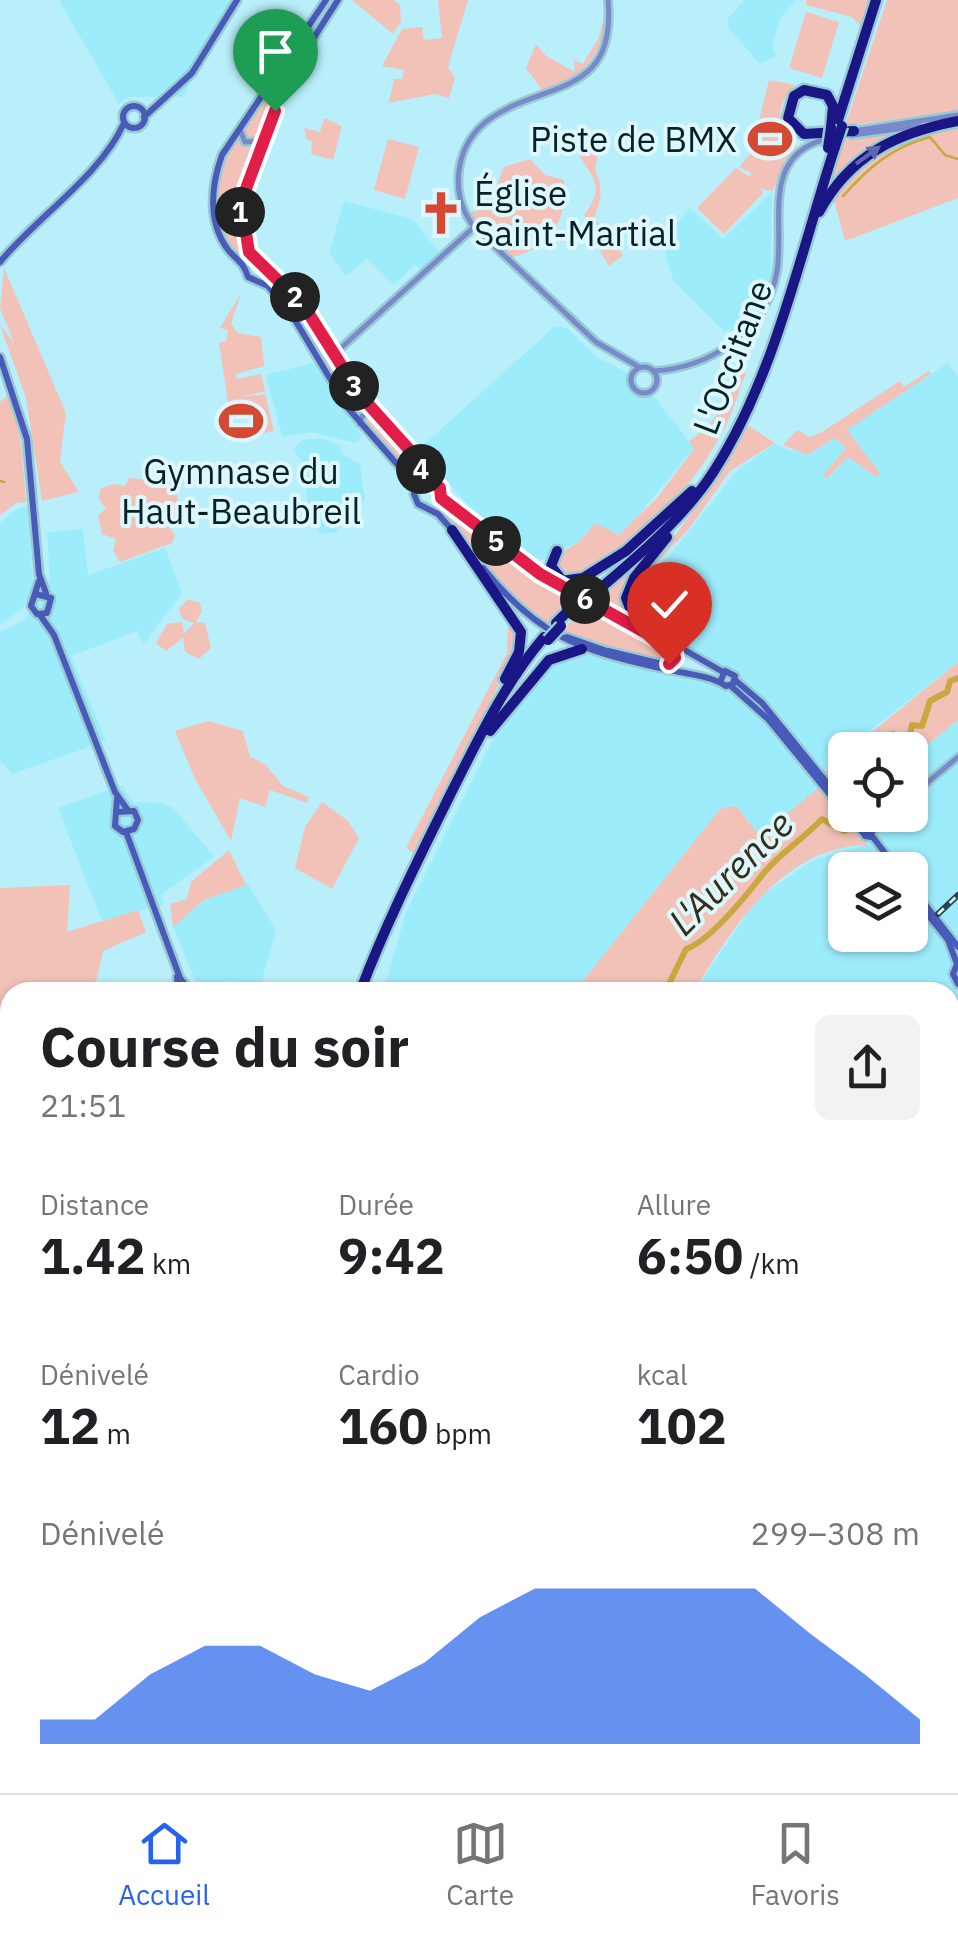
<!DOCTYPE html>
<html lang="fr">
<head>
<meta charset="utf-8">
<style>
  :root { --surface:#fff; --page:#f2f2f2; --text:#202124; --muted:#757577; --line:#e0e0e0; --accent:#2563eb }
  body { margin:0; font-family:"IBM Plex Sans",sans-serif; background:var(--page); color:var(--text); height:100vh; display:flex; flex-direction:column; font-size:38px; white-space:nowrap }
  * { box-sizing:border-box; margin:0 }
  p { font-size:32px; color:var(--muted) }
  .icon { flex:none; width:55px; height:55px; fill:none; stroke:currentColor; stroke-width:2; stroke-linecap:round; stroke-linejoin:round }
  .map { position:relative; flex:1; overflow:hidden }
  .sheet { position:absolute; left:0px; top:982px; width:960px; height:812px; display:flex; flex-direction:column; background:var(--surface); border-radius:30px 30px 0 0; box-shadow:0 2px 8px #0004 }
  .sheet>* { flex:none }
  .controls { position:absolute; left:828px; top:732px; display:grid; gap:20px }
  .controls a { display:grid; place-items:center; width:100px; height:100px; border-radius:15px; background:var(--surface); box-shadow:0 2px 8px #0004; font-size:50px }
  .pin { position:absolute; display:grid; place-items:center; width:85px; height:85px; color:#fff; margin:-102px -42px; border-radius:50% 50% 50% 0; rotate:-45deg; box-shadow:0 0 10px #0007 }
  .pin .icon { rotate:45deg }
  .km { position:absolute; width:50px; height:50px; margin:-25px; border-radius:50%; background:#222; color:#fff; font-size:28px; line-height:50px; text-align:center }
  .round { display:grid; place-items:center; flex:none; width:105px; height:105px; border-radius:15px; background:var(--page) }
  .headline { display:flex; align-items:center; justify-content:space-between; height:170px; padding:0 40px }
  h1 { font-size:55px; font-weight:700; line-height:75px }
  .stats { display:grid; grid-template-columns:repeat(3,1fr); gap:15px; height:170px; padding:10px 40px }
  .stats div { display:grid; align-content:center }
  .stats b { font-size:50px; font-weight:700 }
  .stats small { font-size:28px; font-weight:400 }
  .stats p { font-size:28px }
  .chart { height:280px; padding:20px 40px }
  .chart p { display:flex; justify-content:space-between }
  .chart svg { width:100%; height:180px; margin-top:10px; fill:var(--accent); opacity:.7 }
  .tab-bar { display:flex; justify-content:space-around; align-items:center; height:140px; border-top:2px solid var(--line); background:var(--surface); font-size:28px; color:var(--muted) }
  .tab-bar a { display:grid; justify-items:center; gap:5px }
  .tab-bar .active { color:var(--accent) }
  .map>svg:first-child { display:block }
</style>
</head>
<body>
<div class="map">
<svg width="958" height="1793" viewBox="0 0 958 1793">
  <rect width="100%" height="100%" fill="#b9effa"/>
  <g fill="#9cecfc" fill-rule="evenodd">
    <polygon points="59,0 240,0 182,97 128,97 119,104"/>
    <polygon points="745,0 796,0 780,19 772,46 776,56 760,64 727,26 728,18"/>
    <polygon points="772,192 771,277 756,312 740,330 724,331 673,280 665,253 670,231 690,208 723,239"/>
    <polygon points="344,201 412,219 440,253 422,270 415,264 394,285 367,258 346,276 329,253"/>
    <polygon points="555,326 567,328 597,357 626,372 628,386 637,394 653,395 694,448 623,534 612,535 595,523 580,541 543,560 527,557 502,540 436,471 420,448"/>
    <polygon points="313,363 362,436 355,443 311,432 282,437 266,375"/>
    <polygon points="948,363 958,376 958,662 845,750 823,772 829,780 760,836 736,806 721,808 574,992 383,992 406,912 508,709 550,664 582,653 712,685 721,666 636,615 630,601 634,586 668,557 737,471 775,443 790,451 834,438 846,447 824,475 828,478 848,457 876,477 880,473 846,430"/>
    <polygon points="322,438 340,445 342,454 360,464 365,501 339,504 342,525 337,532 320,534 309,512 302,462 293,449 302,440"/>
    <polygon points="28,506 33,588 22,609 0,624 0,523 17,509"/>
    <polygon points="83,529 88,575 165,548 182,593 143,645 137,631 71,656 106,741 12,774 0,761 0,632 25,620 50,581 47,532"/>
    <path d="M958,720V1244L950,1242V992H694L756,900L811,861L867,844L858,834L875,815H910V759ZM845,870H910V935H845Z"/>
    <polygon points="122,785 133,802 164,803 173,808 214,856 161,895 164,904 102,921 58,808"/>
    <polygon points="248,884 276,930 261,983 228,981 199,989 173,927 204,900"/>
    <polygon points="10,1120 10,1274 0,1276 0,1134"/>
    <polygon points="958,1377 958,1496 950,1499 950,1378"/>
  </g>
  <g fill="#f2c2b8">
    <polygon points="352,0 394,0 400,5 401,21 393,34"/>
    <polygon points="438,0 468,0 448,67 455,78 449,98 435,94 389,103 394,79 402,79 404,70 382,66 402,29 422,27 424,40 442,38"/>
    <polygon points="806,0 869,0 861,26 852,17 806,5"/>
    <polygon points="887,0 958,0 958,111 845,126"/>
    <path d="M607,3C608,48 586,77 545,94L526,68L536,44L546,56L575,72L574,60L583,64L599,37Z"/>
    <polygon points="806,12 839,22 822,78 789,68"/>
    <polygon points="297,49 302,53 259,140 246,140 242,130"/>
    <path d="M769,80L795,85C773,110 778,123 797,147L785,160L773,191L760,189L763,193L724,234L697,208L736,168L750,177L751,173L739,167L751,153Z"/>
    <polygon points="324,118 342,126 333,160 311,154 312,141 306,139 304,128 320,132"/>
    <polygon points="958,126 958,198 845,241 834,200 825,189 841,140"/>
    <path d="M585,129L598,153L595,169C603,188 602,199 594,217L623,255L609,266L596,244L597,229L584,215C603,189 597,182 580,157Z"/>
    <path d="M239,132L244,142L257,146C242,184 231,216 249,256L243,260C200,225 215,172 239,132Z"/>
    <polygon points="388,139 419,147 405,199 374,190"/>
    <path d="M530,159L545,175L564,180C569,218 550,249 512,257L480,228L469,212L486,209L484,190L496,188L504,167Z"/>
    <polygon points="4,268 66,413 60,462 79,492 42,501 26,398 0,325 14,343 0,308"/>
    <polygon points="271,277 302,307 359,397 358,403 349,405 313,340 267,281"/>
    <polygon points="241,293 231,324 238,333 261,337 264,366 236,374 237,379 261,374 265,391 242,397 265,394 274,431 255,435 248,407 229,410 219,342 226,342 228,330 220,328"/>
    <path d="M735,366L746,373C739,389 735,408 727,423C691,495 639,541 570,580L555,572L558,555L580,541L595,523L619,535L657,498L694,449L689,441L708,427L727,399Z"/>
    <polygon points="929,371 931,374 847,430 880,473 876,477 848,457 827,478 823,475 846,448 835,438 807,455 783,445 797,430 810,437 822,432 900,381 904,387"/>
    <polygon points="9,394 21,442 26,502 16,503 0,515 0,402"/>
    <path d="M366,415C391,417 412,459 423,479L418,482L365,426Z"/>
    <polygon points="746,424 775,443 730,471 688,530 649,571 720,474"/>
    <path d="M163,475C177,482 179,503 180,518L167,524L175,535L172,543L120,562L113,550L116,539L102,534L98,516L106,508L99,499L100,489L113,484L125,486L129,478L152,480Z"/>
    <polygon points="442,502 514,558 577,597 548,626 522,608 438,509"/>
    <polygon points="663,539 630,582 630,616 594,600"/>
    <polygon points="188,599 200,603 202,612 195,622 205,623 211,648 199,659 185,652 183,638 166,651 156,643 167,624 182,622 184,634 194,623 183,619 179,609"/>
    <polygon points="589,604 668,647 674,655 665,663 560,632"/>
    <polygon points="513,623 518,631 515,652 415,854 406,848 507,653 508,627"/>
    <polygon points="958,662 958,720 910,759 910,750 850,750"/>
    <polygon points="208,721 243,731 250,757 265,764 283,786 309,797 307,803 270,790 265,807 240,798 231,841 195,779 175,731"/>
    <path d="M845,754V815H881L858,834L868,845C786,844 730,929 694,992H574L721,808L736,806L760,836L828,780L823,773Z"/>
    <polygon points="322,802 347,820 359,838 332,889 295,868 305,827"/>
    <polygon points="229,850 246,885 204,900 173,927 170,904 187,899 191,882"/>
    <polygon points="70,885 67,932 138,910 146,932 103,951 97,979 86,992 10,992 10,1073 0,1055 0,888"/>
    <polygon points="950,1504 958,1507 958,1616 950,1626"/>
    <path d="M10,1663V1757C0,1729 0,1692 10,1663Z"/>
    <polygon points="954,1686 958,1690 958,1793 894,1793 901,1785 950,1785 954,1758 950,1691"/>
    <polygon points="28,1785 139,1785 137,1793 33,1793"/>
    <polygon points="430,1785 627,1785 641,1793 397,1793 399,1786 428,1791"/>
  </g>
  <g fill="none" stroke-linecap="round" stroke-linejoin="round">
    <g stroke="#c8a83f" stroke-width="2.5">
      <path d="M843,196C869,167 892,147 930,137L945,155L958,159"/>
      <polyline points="0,481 4,482"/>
      <polyline points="830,777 845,774"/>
      <polyline points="73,1785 74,1793"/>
      <polyline points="614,1785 627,1793"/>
    </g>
    <g stroke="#c8a83f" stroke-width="6">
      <polyline points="879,750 893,734 901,745 908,743 912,725 922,726 930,701 947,692 950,681 958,678"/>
      <polyline points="845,777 845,782"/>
      <polyline points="863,820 865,815"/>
      <path d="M665,992L686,949C710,941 749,892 763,874C778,855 804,838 822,819L844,831L852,828"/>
    </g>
    <g stroke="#99cad4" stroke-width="10">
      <g id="tertiary">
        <path d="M608,0C617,97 545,81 491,118C455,143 448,192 474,227L596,342L639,367"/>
        <polyline points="240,130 245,142 260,141"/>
        <polyline points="853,131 958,115"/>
        <polyline points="852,135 920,126"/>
        <polyline points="336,358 341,348 474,227"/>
        <circle cx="644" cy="380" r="13"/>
        <path d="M653,371C710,368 767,331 777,271C785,222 760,156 826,139"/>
        <polyline points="347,407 359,404 361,395"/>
        <polyline points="360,424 362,416 374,411"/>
        <polyline points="910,797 958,757"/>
        <polyline points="872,832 892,815"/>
        <polyline points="0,1739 10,1757"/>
        <polyline points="25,1785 29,1793"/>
      </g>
    </g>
    <g stroke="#99cad4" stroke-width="11">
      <g id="secondary">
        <path d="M326,0L222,155C211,186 207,223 229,251C238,261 244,263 248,277L268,286L292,315L347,407L417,487"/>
        <circle cx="134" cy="117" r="11"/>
        <polyline points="144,117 192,73 237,0"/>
        <polyline points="254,261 304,306 361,395 415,456 426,479 440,488 441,498 540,574 639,625"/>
        <path d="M254,261C211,193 300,59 338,0"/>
        <path d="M0,262C37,217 101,175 124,123"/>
        <polyline points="0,357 27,439 39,574 46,593"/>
        <polyline points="419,485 414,494 418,504 438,514 453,531"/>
        <path d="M483,568C537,635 578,650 660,668C680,673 710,675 726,686L733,684L735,676L725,671L720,682"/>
        <polyline points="36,594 51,598 47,613 37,614 31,606 39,581"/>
        <polyline points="40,615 54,635 115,792 127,809"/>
        <polyline points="632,626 657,639"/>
        <polyline points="655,633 723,672"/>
        <polyline points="567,637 607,651"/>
        <polyline points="608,651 666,665 675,656 668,645"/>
        <polyline points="735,680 762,703 845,805"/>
        <polyline points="731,686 768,719 845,813"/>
        <polyline points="117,799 115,826 123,832 134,829 138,820 134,811 117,812"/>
        <polyline points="847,815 864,834"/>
        <polyline points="854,815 866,830"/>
        <polygon points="866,830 872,831 871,837 865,836"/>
        <polyline points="126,832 180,978 191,992"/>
        <polyline points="872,836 898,870"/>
        <polyline points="910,885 958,947"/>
        <polyline points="910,892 948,940 957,964"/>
        <polyline points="957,964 953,974 958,984"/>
        <polyline points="177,977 179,992"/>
        <polyline points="950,1017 958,1004"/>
        <polyline points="0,1127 10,1113"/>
        <polyline points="0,1279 10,1277"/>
        <polyline points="0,1674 10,1655"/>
      </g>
    </g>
    <g stroke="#99cad4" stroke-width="12">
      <polyline id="primary" points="950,1256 958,1258"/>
    </g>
    <g stroke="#99cad4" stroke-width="15">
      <g id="motorway">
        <polyline points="837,123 876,0"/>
        <polyline points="831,127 833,106 827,95 804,90 794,96 788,118 804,134 854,131"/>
        <path d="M819,212C850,155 896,133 958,121"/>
        <polyline points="452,530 521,632 519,652 505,679"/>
        <polyline points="557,551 551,566 562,580"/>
        <polyline points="554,582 583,578 626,551 692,491"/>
        <path d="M596,592C639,555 683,519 714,471C775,376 800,254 835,147"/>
        <polyline points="556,623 577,602"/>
        <polyline points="657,634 633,616 626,598 634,578 667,537"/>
        <polyline points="490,731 549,660 582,649"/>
        <path d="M360,992C386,923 420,856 453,789C480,736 505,683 544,637"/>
        <polyline points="153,1793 155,1785"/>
      </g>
    </g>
    <use href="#tertiary" stroke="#798aca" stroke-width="5"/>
    <use href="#secondary" stroke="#495bb8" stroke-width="6"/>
    <use href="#primary" stroke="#2c33aa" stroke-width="8"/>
    <use href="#motorway" stroke="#1b1686" stroke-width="10"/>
    <g stroke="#25464c" stroke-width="6">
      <polyline id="rail" points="938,914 958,895"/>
    </g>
    <use href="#rail" stroke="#ddf7fd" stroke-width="2.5" stroke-dasharray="8" stroke-linecap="butt"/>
    <g stroke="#99cad4" stroke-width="15" stroke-linecap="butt">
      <g id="motorway-bridge">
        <polyline points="835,147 842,126"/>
        <polyline points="828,148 831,127"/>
        <polyline points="577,602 592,589"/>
        <polyline points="548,640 561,626"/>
      </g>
    </g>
    <use href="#motorway-bridge" stroke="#1b1686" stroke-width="10"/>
  </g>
  <defs><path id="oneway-solid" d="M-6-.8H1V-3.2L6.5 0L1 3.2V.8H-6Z" transform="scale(2.5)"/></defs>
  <use fill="#5f65b0" href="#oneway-solid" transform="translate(868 155) rotate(-36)"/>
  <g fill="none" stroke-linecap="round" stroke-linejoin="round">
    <g stroke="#fff" stroke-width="20">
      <polyline id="route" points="275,111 241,202 249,252 304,306 360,395 415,456 426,478 440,488 441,498 540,574 673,648 675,658 669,664"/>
    </g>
    <use href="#route" stroke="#e11d48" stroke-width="12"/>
  </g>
  <defs>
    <g id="stadium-bare" transform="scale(3.45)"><path d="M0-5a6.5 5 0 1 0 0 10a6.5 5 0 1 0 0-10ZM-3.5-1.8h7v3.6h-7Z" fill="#d54932" stroke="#ddf7fd" stroke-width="2.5" paint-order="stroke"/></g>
    <g id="church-bare" transform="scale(3.45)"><path d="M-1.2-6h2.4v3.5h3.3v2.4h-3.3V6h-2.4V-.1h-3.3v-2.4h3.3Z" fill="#d54932" stroke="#ddf7fd" stroke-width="2.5" paint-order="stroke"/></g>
  </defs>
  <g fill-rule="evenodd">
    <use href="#stadium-bare" x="770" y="139"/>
    <use href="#church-bare" x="441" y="213"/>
    <use href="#stadium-bare" x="241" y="421"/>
  </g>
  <g text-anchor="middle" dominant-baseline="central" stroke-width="8" stroke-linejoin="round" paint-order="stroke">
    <g font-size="35" fill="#052227" stroke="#ddf7fd" text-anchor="end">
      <text x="737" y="139">Piste de BMX</text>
      <text x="474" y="193" text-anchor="start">Église<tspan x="474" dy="40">Saint-Martial</tspan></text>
      <text x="241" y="471" text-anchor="middle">Gymnase du<tspan x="241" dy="40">Haut-Beaubreil</tspan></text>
    </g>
    <g font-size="35" fill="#052227" stroke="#ddf7fd">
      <text transform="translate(732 357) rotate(-69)">L'Occitane</text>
    </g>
    <g font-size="38" font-style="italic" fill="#362e18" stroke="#ddf7fd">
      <text transform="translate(730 872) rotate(-45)">L'Aurence</text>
    </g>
  </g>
</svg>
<div class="controls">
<a><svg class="icon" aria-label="locate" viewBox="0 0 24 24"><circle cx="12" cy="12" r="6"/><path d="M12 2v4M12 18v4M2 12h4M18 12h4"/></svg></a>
<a><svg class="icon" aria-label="layers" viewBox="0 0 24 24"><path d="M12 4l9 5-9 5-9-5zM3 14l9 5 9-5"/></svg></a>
</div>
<div class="pin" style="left:275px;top:111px;background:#1e9e55"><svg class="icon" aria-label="arrive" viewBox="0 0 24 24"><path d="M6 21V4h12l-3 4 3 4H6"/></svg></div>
<div class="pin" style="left:669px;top:664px;background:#d93025"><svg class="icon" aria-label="check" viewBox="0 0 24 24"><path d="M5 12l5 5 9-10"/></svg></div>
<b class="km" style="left:240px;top:212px">1</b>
<b class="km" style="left:295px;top:297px">2</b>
<b class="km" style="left:354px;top:386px">3</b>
<b class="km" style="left:421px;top:469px">4</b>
<b class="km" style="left:496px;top:541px">5</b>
<b class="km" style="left:585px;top:599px">6</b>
<section class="sheet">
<div class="headline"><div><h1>Course du soir</h1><p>21:51</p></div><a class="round"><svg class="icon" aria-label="share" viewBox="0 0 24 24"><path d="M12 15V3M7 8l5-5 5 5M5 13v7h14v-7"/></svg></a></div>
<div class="stats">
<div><p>Distance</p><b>1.42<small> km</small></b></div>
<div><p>Durée</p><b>9:42</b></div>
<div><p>Allure</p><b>6:50<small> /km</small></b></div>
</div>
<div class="stats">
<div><p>Dénivelé</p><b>12<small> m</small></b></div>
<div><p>Cardio</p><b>160<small> bpm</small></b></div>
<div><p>kcal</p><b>102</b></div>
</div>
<div class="chart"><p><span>Dénivelé</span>299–308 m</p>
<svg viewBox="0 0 160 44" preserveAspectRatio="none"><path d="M0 44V38L10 38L20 27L30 20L40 20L50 27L60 31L70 24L80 13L90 6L100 6L110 6L120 6L130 6L140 17L150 27L160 38V44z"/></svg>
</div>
</section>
</div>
<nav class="tab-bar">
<a class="active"><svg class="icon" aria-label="home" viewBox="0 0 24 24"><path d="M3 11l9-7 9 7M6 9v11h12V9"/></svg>Accueil</a>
<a><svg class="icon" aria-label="map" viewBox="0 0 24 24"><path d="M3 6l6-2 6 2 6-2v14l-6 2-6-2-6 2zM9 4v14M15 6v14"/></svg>Carte</a>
<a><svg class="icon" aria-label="saved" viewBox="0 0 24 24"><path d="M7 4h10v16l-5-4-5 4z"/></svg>Favoris</a>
</nav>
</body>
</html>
